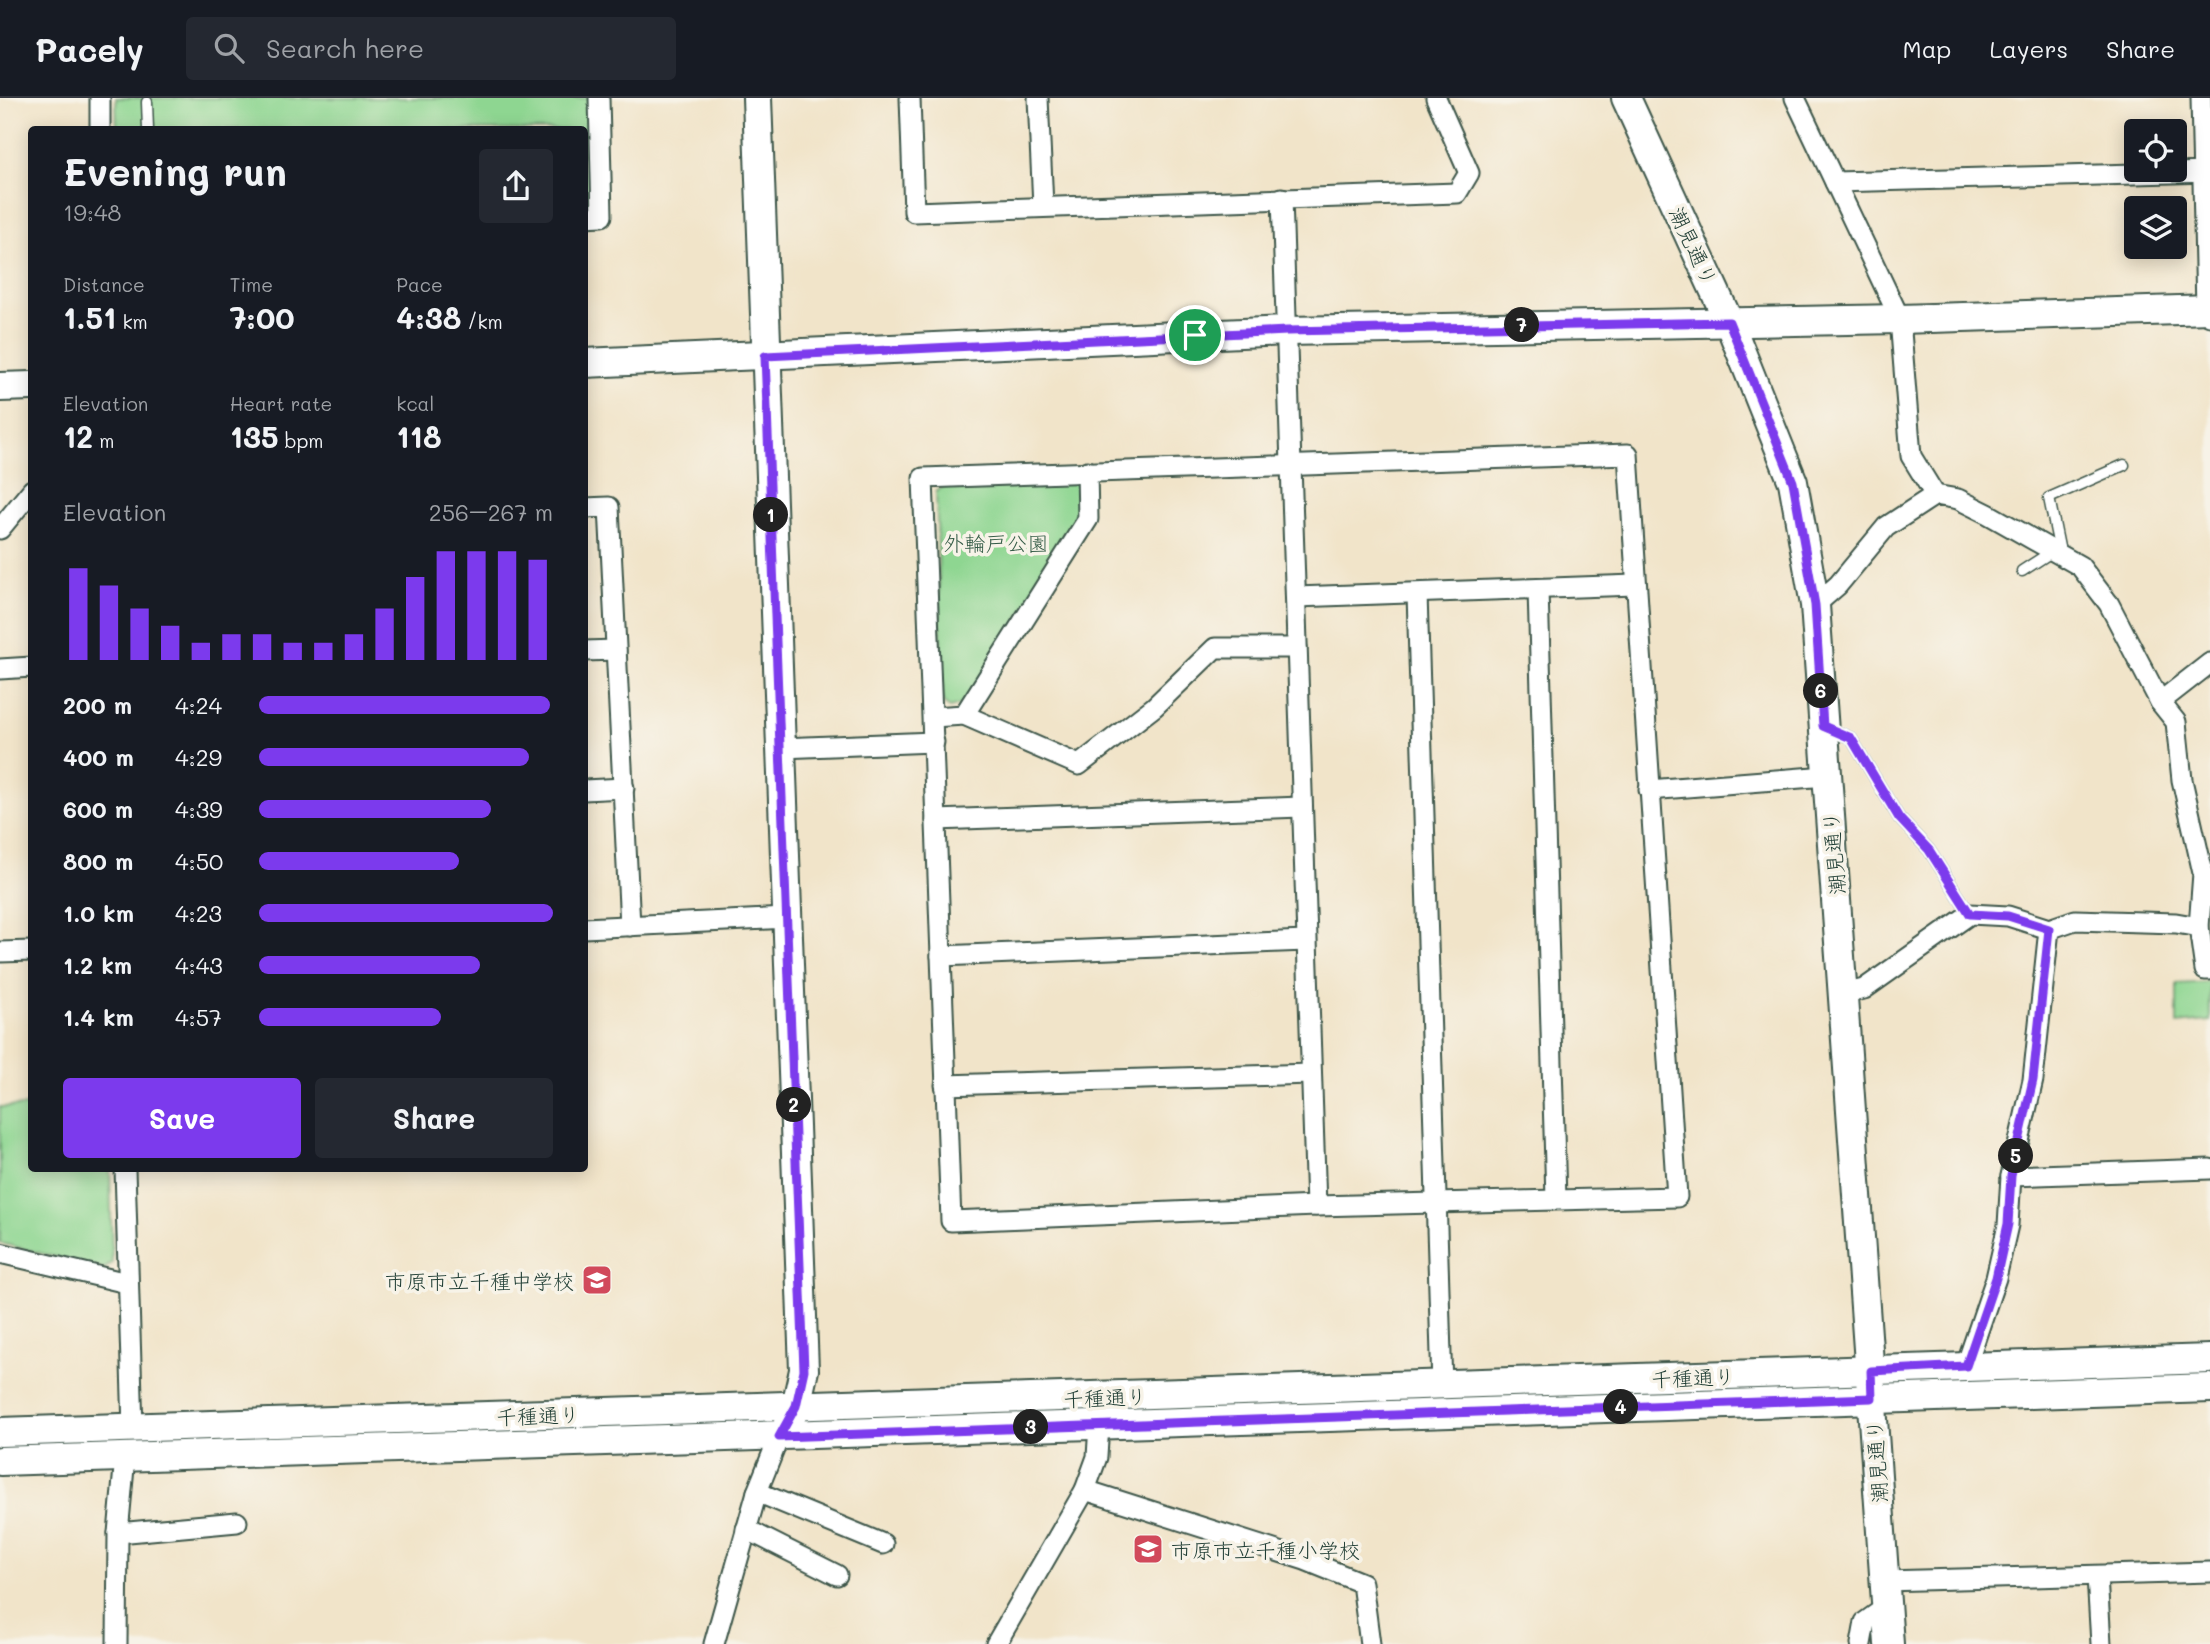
<!DOCTYPE html>
<html lang="en">
<head>
<meta charset="utf-8">
<style>
  :root { --surface:#171b24; --page:#242831; --text:#f1f3f6; --muted:#9ea1a6; --line:#363941; --accent:#7c3aed }
  body { margin:0; font-family:Mali,"Klee One",sans-serif; background:var(--page); color:var(--text); height:100vh; display:flex; flex-direction:column; font-size:26px; white-space:nowrap }
  * { box-sizing:border-box; margin:0 }
  p { font-size:23px; color:var(--muted) }
  .icon { flex:none; width:38px; height:38px; fill:none; stroke:currentColor; stroke-width:2; stroke-linecap:round; stroke-linejoin:round }
  .map { position:relative; flex:1; overflow:hidden }
  .panel { position:absolute; left:28px; top:28px; width:560px; height:1046px; display:flex; flex-direction:column; background:var(--surface); border-radius:7px; box-shadow:0 4px 18px #0003 }
  .panel>* { flex:none }
  .buttons { position:absolute; left:2124px; top:21px; display:grid; gap:14px }
  .buttons a { display:grid; place-items:center; width:63px; height:63px; border-radius:7px; background:var(--surface); box-shadow:0 4px 18px #0003; font-size:35px }
  .pin { position:absolute; display:grid; place-items:center; width:60px; height:60px; color:#fff; margin:-30px; border:4px solid #fff; border-radius:50%; box-shadow:0 2px 7px #0007 }
  .km { position:absolute; width:35px; height:35px; margin:-18px; border-radius:50%; background:#222; color:#fff; font-size:19px; line-height:35px; text-align:center }
  .round { display:grid; place-items:center; flex:none; width:74px; height:74px; border-radius:7px; background:var(--page) }
  .summary { display:flex; align-items:center; justify-content:space-between; height:119px; padding:0 35px }
  h1 { font-size:38px; font-weight:700; line-height:52px }
  .stats { display:grid; grid-template-columns:repeat(3,1fr); gap:10px; height:119px; padding:7px 35px }
  .stats div { display:grid; align-content:center }
  .stats b { font-size:30px; font-weight:700 }
  .stats small { font-size:19px; font-weight:400 }
  .stats p { font-size:19px }
  .chart { height:196px; padding:14px 35px }
  .chart p { display:flex; justify-content:space-between }
  .chart svg { width:100%; height:126px; margin-top:7px; stroke:var(--accent); stroke-width:6 }
  .action { display:flex; gap:14px; margin-top:auto; padding:14px 35px }
  .action a { flex:1; height:80px; border-radius:7px; background:var(--accent); color:#fff; font-size:28px; font-weight:700; line-height:80px; text-align:center }
  .action a+a { background:var(--page); color:var(--text) }
  ul { padding:0 35px; list-style:none; font-size:23px }
  li { display:grid; grid-template-columns:112px 84px 1fr; align-items:center; height:52px }
  li i { height:18px; border-radius:9px; background:var(--accent) }
  header { display:flex; align-items:center; gap:42px; box-sizing:border-box; height:98px; padding:0 35px; background:var(--surface); border-bottom:2px solid var(--line) }
  header strong { font-size:33px }
  nav { display:flex; gap:38px; margin-inline-start:auto; font-size:24px }
  .search { width:490px; height:63px; background:var(--page); display:flex; align-items:center; gap:18px; box-sizing:border-box; padding:0 24px; border-radius:7px; color:var(--muted); font-size:26px }
  .map>svg:first-child { display:block }
</style>
</head>
<body>
<header>
<strong>Pacely</strong>
<div class="search"><svg class="icon" aria-label="search" viewBox="0 0 24 24"><circle cx="10" cy="10" r="6"/><path d="M15 15l6 6"/></svg>Search here</div>
<nav><a>Map</a><a>Layers</a><a>Share</a></nav>
</header>
<div class="map">
<svg width="2210" height="1546" viewBox="0 0 2210 1546">
  <rect width="100%" height="100%" fill="#f7f3e8"/>
  <filter id="ink" filterUnits="userSpaceOnUse"><feTurbulence type="fractalNoise" baseFrequency=".0143" numOctaves="2"/><feDisplacementMap in="SourceGraphic" scale="14" xChannelSelector="R" yChannelSelector="G"/><feConvolveMatrix kernelMatrix="1 2 1 2 8 2 1 2 1" color-interpolation-filters="sRGB"/></filter>
  <filter id="wash" filterUnits="userSpaceOnUse"><feTurbulence type="fractalNoise" baseFrequency=".00686" numOctaves="4" result="noise"/><feDisplacementMap in="SourceGraphic" scale="28" xChannelSelector="R" yChannelSelector="G"/><feGaussianBlur stdDeviation="1.57" result="paint"/><feColorMatrix in="noise" values="0 0 0 0 0 0 0 0 0 0 0 0 0 0 0 0 0 1.4 0 .05"/><feComposite in="paint" operator="in"/></filter>
  <g filter="url(#wash)">
    <rect width="100%" height="100%" fill="#f1e4c9"/>
    <g fill="#8ed691" stroke="#568a62" stroke-width="2">
      <polygon points="116,0 590,0 593,101 585,108 584,32 117,31"/>
      <polygon points="1075,382 1081,390 1082,421 964,606 950,610 943,605 936,394 944,388"/>
      <polygon points="2210,884 2210,923 2177,926 2177,886"/>
      <polygon points="31,1008 32,1071 110,1071 112,1165 104,1171 0,1145 0,1009"/>
    </g>
  </g>
  <g filter="url(#ink)">
    <g fill="none" stroke-linecap="round" stroke-linejoin="round">
      <g stroke="#3e564a" stroke-width="13">
        <g id="lane">
          <polyline points="147,4 148,32"/>
          <polyline points="2022,473 2059,449 2049,400 2124,367"/>
          <polyline points="1827,630 1851,640 1899,720 1929,752 1970,816"/>
        </g>
      </g>
      <g stroke="#3e564a" stroke-width="23">
        <g id="street">
          <polyline points="100,0 100,32"/>
          <polyline points="910,0 914,114 1457,95 1469,75 1436,0"/>
          <polyline points="1038,0 1043,108"/>
          <polyline points="1795,0 1900,221 1911,358 1935,397"/>
          <polyline points="2201,0 2206,211 2210,218"/>
          <polyline points="1835,84 2210,74"/>
          <polyline points="1282,100 1316,1108"/>
          <polyline points="584,119 602,118 599,0"/>
          <polygon points="1628,356 1677,1099 1316,1108 951,1123 923,380"/>
          <polyline points="584,410 609,409 630,828"/>
          <polyline points="0,431 32,392"/>
          <polyline points="1538,492 1556,1101"/>
          <polyline points="1417,496 1442,1288"/>
          <polyline points="1296,499 1635,487"/>
          <polyline points="1815,507 1838,487 1886,429 1935,397 1958,401 1988,416 2080,468 2109,506 2160,604 2176,624 2182,682 2203,775 2199,829 2205,872 2210,872"/>
          <polyline points="584,553 616,552"/>
          <polyline points="0,571 32,569"/>
          <polyline points="2160,604 2210,565"/>
          <polyline points="964,617 1088,421 1087,373"/>
          <polyline points="933,619 964,617 1079,667 1154,609 1215,550 1297,550"/>
          <polyline points="781,650 934,644"/>
          <polyline points="584,692 624,690"/>
          <polyline points="1649,692 1826,678"/>
          <polyline points="936,722 1301,709"/>
          <polyline points="584,830 787,820"/>
          <polyline points="0,854 32,853"/>
          <polyline points="941,858 1306,843"/>
          <polyline points="1845,896 1864,891 1970,816 2008,818 2049,831 2075,822 2176,825 2199,829"/>
          <polyline points="945,987 1311,976"/>
          <polyline points="125,1071 133,1331"/>
          <polyline points="2011,1078 2210,1071"/>
          <polyline points="0,1155 127,1185"/>
          <polyline points="1966,1268 1996,1180 2008,1127 2011,1078 2033,982 2049,831"/>
          <polyline points="1085,1392 1305,1462 1362,1485 1370,1546"/>
          <polyline points="757,1394 883,1446"/>
          <polyline points="746,1431 837,1477"/>
          <polyline points="118,1435 237,1424"/>
          <polyline points="2097,1478 2101,1546"/>
          <polyline points="1884,1483 2210,1474"/>
          <polyline points="117,1546 118,1435 125,1359"/>
          <polyline points="714,1546 757,1394 779,1339"/>
          <polyline points="996,1546 1085,1392 1097,1359 1099,1326"/>
          <polyline points="1861,1546 1865,1524 1886,1509"/>
        </g>
      </g>
      <g stroke="#3e564a" stroke-width="32">
        <g id="secondary">
          <polyline points="757,0 804,1272 796,1308 788,1325"/>
          <polyline points="1626,0 1729,224 1793,384 1815,507 1889,1546"/>
          <polyline points="584,265 1287,233 1900,221 2210,211"/>
          <polyline points="0,289 32,288"/>
          <polyline points="0,1334 2210,1261"/>
          <polyline points="0,1363 2210,1290"/>
        </g>
      </g>
      <use href="#lane" stroke="#fff" stroke-width="10"/>
      <use href="#street" stroke="#fff" stroke-width="19"/>
      <use href="#secondary" stroke="#fff" stroke-width="28"/>
    </g>
  </g>
  <g fill="none" stroke-linecap="round" stroke-linejoin="round" filter="url(#ink)">
    <g stroke="#fff" stroke-width="14">
      <polygon id="route" points="1729,224 1793,384 1815,507 1823,628 1851,640 1899,720 1929,752 1970,816 2008,818 2049,831 2033,982 2011,1078 2008,1126 1996,1180 1966,1268 1871,1273 1872,1300 779,1339 796,1308 804,1272 765,258 1287,233"/>
    </g>
    <use href="#route" stroke="#7c3aed" stroke-width="9"/>
  </g>
  <defs>
    <g id="school-square" transform="scale(1.575)"><rect x="-9" y="-9" width="18" height="18" rx="4" fill="#d1495b" stroke="#f7f3e8"/><path d="M0-5L7-2L0 1L-7-2ZM-4 1L0 2.5L4 1V4Q0 6-4 4Z" fill="#fff"/></g>
  </defs>
  <g fill-rule="evenodd">
    <use href="#school-square" x="597" y="1182"/>
    <use href="#school-square" x="1148" y="1451"/>
  </g>
  <g text-anchor="middle" dominant-baseline="central" stroke-width="7" stroke-linejoin="round" paint-order="stroke">
    <g font-size="21" fill="#1f3d34" stroke="#f7f3e8">
      <text transform="translate(1694 148) rotate(65)">潮見通り</text>
      <text transform="translate(1833 755) rotate(-95)">潮見通り</text>
      <text transform="translate(1693 1279) rotate(-2)">千種通り</text>
      <text transform="translate(1105 1299) rotate(-2)">千種通り</text>
      <text transform="translate(538 1317) rotate(-2)">千種通り</text>
      <text transform="translate(1876 1363) rotate(-94)">潮見通り</text>
    </g>
    <g font-size="21" fill="#355c47" stroke="#f7f3e8">
      <text x="996" y="444">外輪戸公園</text>
    </g>
    <g font-size="21" fill="#1f3d34" stroke="#f7f3e8" text-anchor="end">
      <text x="574" y="1182">市原市立千種中学校</text>
      <text x="1171" y="1451" text-anchor="start">市原市立千種小学校</text>
    </g>
  </g>
</svg>
<div class="buttons">
<a><svg class="icon" aria-label="locate" viewBox="0 0 24 24"><circle cx="12" cy="12" r="6"/><path d="M12 2v4M12 18v4M2 12h4M18 12h4"/></svg></a>
<a><svg class="icon" aria-label="layers" viewBox="0 0 24 24"><path d="M12 4l9 5-9 5-9-5zM3 14l9 5 9-5"/></svg></a>
</div>
<div class="pin" style="left:1195px;top:237px;background:#1e9e55"><svg class="icon" aria-label="arrive" viewBox="0 0 24 24"><path d="M6 21V4h12l-3 4 3 4H6"/></svg></div>
<b class="km" style="left:771px;top:417px">1</b>
<b class="km" style="left:794px;top:1007px">2</b>
<b class="km" style="left:1031px;top:1329px">3</b>
<b class="km" style="left:1621px;top:1309px">4</b>
<b class="km" style="left:2016px;top:1058px">5</b>
<b class="km" style="left:1821px;top:593px">6</b>
<b class="km" style="left:1522px;top:227px">7</b>
<section class="panel">
<div class="summary"><div><h1>Evening run</h1><p>19:48</p></div><a class="round"><svg class="icon" aria-label="share" viewBox="0 0 24 24"><path d="M12 15V3M7 8l5-5 5 5M5 13v7h14v-7"/></svg></a></div>
<div class="stats">
<div><p>Distance</p><b>1.51<small> km</small></b></div>
<div><p>Time</p><b>7:00</b></div>
<div><p>Pace</p><b>4:38<small> /km</small></b></div>
</div>
<div class="stats">
<div><p>Elevation</p><b>12<small> m</small></b></div>
<div><p>Heart rate</p><b>135<small> bpm</small></b></div>
<div><p>kcal</p><b>118</b></div>
</div>
<div class="chart"><p><span>Elevation</span>256–267 m</p>
<svg viewBox="0 0 160 44" preserveAspectRatio="none"><path d="M5 44V12M15 44V18M25 44V26M35 44V32M45 44V38M55 44V35M65 44V35M75 44V38M85 44V38M95 44V35M105 44V26M115 44V15M125 44V6M135 44V6M145 44V6M155 44V9"/></svg>
</div>
<ul>
<li><b>200 m</b>4:24<i style="width:99%"></i></li>
<li><b>400 m</b>4:29<i style="width:92%"></i></li>
<li><b>600 m</b>4:39<i style="width:79%"></i></li>
<li><b>800 m</b>4:50<i style="width:68%"></i></li>
<li><b>1.0 km</b>4:23<i style="width:100%"></i></li>
<li><b>1.2 km</b>4:43<i style="width:75%"></i></li>
<li><b>1.4 km</b>4:57<i style="width:62%"></i></li>
</ul>
<div class="action"><a>Save</a><a>Share</a></div>
</section>
</div>
</body>
</html>
